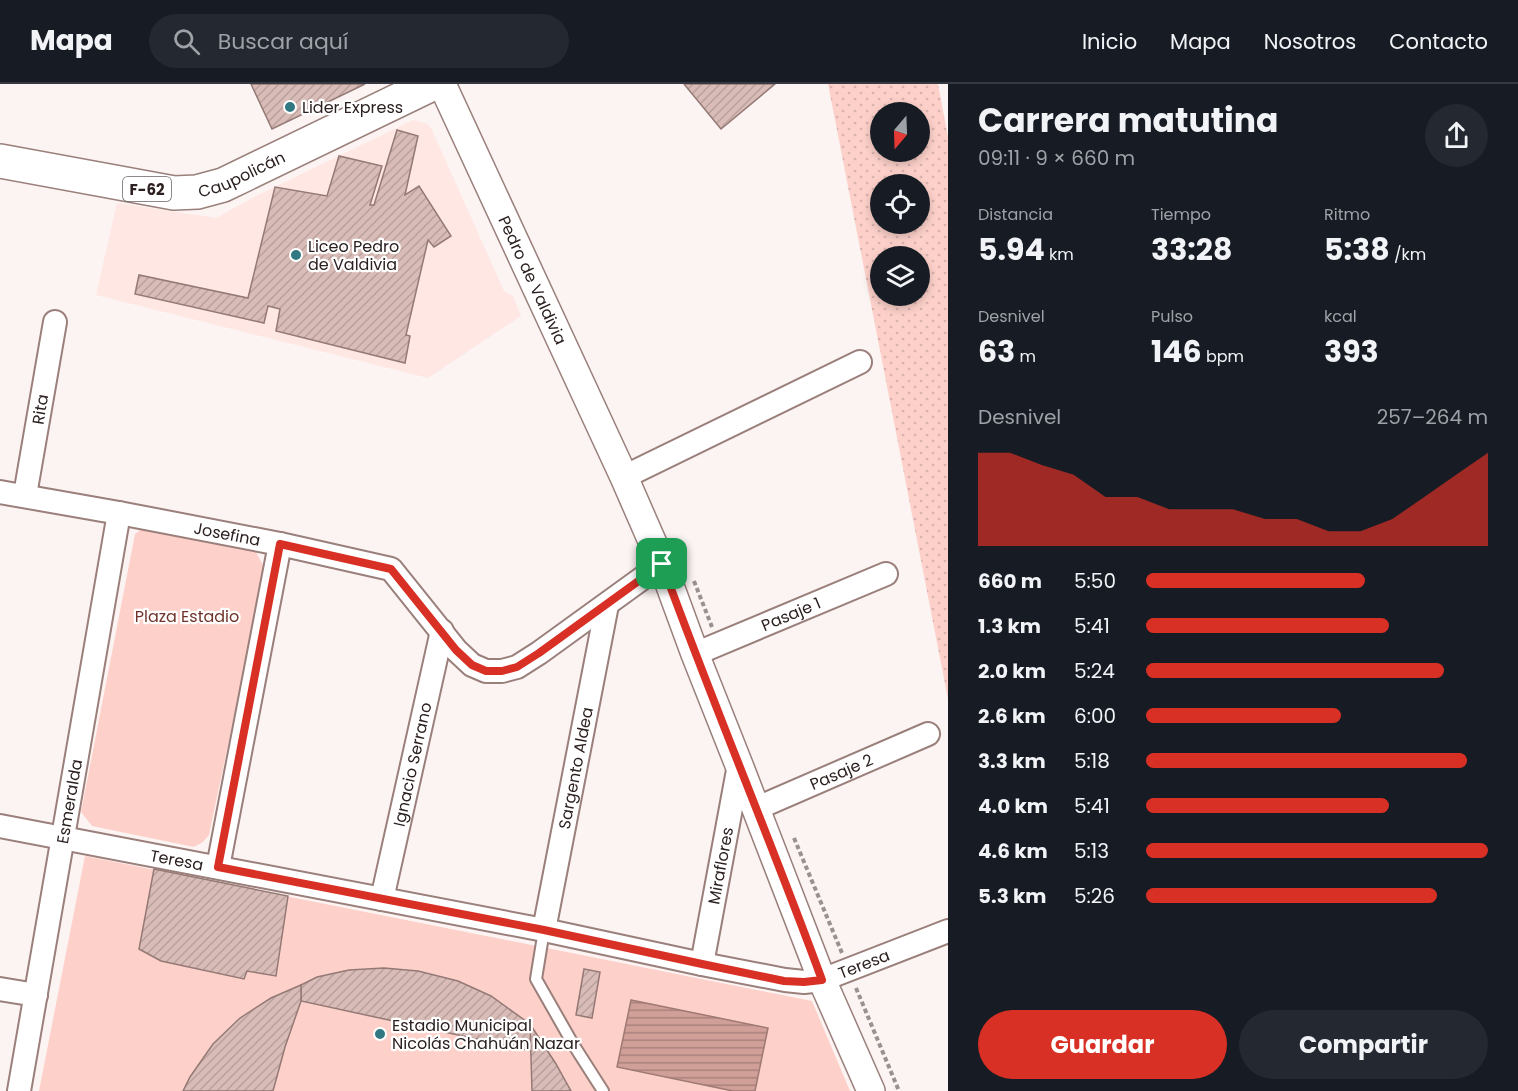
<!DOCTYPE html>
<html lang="es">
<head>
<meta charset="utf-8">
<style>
  :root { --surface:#171b24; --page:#242831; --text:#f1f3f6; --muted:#9ea1a6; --line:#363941; --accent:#d93025 }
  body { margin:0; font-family:Poppins,sans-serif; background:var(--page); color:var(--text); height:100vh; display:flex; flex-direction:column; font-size:22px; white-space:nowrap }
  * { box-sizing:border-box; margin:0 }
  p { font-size:20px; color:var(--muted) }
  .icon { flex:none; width:33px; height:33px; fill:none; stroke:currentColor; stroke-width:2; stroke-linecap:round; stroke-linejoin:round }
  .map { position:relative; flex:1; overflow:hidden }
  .drawer { display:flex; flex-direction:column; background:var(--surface); width:570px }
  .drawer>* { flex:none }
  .needle { width:39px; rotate:199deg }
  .controls { position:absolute; left:870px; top:18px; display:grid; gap:12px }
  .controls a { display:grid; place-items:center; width:60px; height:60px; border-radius:50%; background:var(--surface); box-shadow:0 3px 9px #0003; font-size:30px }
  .pin { position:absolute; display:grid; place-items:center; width:51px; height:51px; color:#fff; margin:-26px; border-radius:12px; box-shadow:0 3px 9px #0006 }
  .round { display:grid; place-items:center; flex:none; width:63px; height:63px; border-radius:32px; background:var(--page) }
  .summary { display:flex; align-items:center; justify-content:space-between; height:102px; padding:0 30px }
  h1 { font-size:33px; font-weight:700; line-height:45px }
  .stats { display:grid; grid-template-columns:repeat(3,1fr); gap:9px; height:102px; padding:6px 30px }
  .stats div { display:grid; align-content:center }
  .stats b { font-size:30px; font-weight:700 }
  .stats small { font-size:16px; font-weight:400 }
  .stats p { font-size:16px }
  .chart { height:168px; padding:12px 30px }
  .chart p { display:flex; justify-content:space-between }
  .chart svg { width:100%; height:108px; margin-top:6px; fill:var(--accent); opacity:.7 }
  .action { display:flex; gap:12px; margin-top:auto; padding:12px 30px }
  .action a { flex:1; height:69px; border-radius:36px; background:var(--accent); color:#fff; font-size:24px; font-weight:700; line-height:69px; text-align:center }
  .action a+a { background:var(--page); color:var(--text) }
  ul { padding:0 30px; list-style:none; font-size:20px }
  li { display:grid; grid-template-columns:96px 72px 1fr; align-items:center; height:45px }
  li i { height:15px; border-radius:8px; background:var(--accent) }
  header { display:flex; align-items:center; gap:36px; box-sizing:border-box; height:84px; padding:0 30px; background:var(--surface); border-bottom:2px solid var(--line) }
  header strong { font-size:28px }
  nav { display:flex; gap:33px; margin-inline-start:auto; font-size:21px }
  .search { width:420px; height:54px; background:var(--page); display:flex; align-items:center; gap:15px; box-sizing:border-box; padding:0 21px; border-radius:33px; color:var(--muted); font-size:22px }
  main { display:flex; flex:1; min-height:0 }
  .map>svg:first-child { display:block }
</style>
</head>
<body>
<header>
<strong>Mapa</strong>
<div class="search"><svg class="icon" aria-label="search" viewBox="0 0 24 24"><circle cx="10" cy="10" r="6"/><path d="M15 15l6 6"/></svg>Buscar aquí</div>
<nav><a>Inicio</a><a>Mapa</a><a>Nosotros</a><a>Contacto</a></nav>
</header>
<main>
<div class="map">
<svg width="948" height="1007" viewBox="0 0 948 1007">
  <defs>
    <pattern id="grass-dots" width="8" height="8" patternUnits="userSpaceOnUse" patternTransform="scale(1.5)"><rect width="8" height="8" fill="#fdd1ca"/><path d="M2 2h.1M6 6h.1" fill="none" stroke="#d9b3ad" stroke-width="1.8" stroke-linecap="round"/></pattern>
    <pattern id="water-rules" width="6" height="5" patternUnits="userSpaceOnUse" patternTransform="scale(1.5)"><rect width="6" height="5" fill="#d09f98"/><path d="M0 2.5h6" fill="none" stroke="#a9817c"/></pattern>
    <pattern id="building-hatch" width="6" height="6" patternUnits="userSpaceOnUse" patternTransform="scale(1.5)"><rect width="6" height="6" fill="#d9bcb7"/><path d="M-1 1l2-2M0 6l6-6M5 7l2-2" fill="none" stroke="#baa19d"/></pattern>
  </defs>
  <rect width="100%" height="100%" fill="#fbf4f3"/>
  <polygon fill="#ffe7e3" points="413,36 428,40 432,46 504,207 513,212 521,232 428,294 96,211 117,119 216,134 256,112"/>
  <path fill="url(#grass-dots)" fill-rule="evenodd" d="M828,0H938L948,53V615ZM920,28V68H880V28ZM920,100V140H880V100ZM920,172V212H880V172Z"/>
  <g fill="#fdd1ca">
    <polygon points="143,444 255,466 265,485 209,751 203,758 194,763 92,742 81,728 135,450"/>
    <polygon points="85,772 812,917 850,1007 39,1007"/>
  </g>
  <polygon fill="url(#water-rules)" stroke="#9f7974" stroke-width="1.5" points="631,916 768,944 755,1007 733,1007 617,983"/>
  <g fill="url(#building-hatch)" stroke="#947975" stroke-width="1.5">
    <polygon points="251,0 365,0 272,45"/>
    <polygon points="684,0 775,0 721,45"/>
    <polygon points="397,46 418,52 405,111 419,102 451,152 434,163 428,156 406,251 410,252 405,279 276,247 280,225 268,222 264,239 135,210 139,191 248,214 275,103 327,112 339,72 382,82 370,121 374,121"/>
    <polygon points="154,785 288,812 276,892 247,887 244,895 161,877 139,865"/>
    <polygon points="384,884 418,887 458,897 491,912 530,940 532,967 301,917 301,901 317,893 349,886"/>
    <polygon points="584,885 600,888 592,934 576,931"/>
    <polygon points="301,901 301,917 285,963 273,1007 183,1007 190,993 213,960 240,934 271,914"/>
    <polygon points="530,940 556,980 571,1007 532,1007"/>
  </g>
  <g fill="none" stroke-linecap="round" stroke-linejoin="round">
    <g stroke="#9a7f7b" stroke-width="14">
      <polyline id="service" points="544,846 536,895 573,960 603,1007"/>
    </g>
    <g stroke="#9a7f7b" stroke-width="26">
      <g id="minor">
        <polyline points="624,393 860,278"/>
        <path id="s1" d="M0,408L119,429L280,460L391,485L456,566L472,581L486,587H502L517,583L539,569L662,480"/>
        <path id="s2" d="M25,411L55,238"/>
        <path id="s3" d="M695,570L886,490"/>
        <path id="s4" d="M755,725L928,650"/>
        <path id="s5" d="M0,742L544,846L702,880L785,896L804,898L822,896L948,847"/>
        <polyline points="218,783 280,460"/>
        <path id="s6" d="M382,815L442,547"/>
        <path id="s7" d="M544,846L607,521"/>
        <path id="s8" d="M702,880L739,681"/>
        <polyline points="0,905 36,911"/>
        <path id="s9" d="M19,1007L119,429"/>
      </g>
    </g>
    <g stroke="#9a7f7b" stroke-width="30">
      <g id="tertiary">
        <path id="s10" d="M442,0L624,393L662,480L695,570L739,681L822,896L871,1007"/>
      </g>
    </g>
    <g stroke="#9a7f7b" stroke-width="36">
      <g id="primary">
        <path id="s11" d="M0,77L174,109L197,108L223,101L432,0"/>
      </g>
    </g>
    <g stroke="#99908f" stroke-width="4" stroke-dasharray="4.5 3" stroke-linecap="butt">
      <polyline points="694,497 712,543"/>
      <polyline points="794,754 842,869"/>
      <polyline points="856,904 899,1007"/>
    </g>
    <use href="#service" stroke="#fff" stroke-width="10"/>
    <use href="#minor" stroke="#fff" stroke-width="22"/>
    <use href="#tertiary" stroke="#fff" stroke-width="27"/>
    <use href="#primary" stroke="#fff" stroke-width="33"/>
  </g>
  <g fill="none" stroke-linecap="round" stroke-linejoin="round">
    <g stroke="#fff" stroke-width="12">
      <path id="route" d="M280,460L391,485L456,566L472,581L486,587H502L517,583L539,569L662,480C713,620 771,757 822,896L804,898L784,897L702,880L544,846L218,783Z"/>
    </g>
    <use href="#route" stroke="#d93025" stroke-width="8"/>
  </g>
  <g fill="#317883" stroke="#fff" stroke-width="2">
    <circle cx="290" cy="23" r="6"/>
    <circle cx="296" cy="171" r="6"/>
    <circle cx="380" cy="950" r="6"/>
  </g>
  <g text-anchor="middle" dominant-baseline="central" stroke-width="4.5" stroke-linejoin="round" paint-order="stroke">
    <rect fill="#fff" stroke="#6b6463" stroke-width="1.5" x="123" y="93" width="48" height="24" rx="4.5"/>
    <g font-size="15" font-weight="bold" fill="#2c2120">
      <text x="147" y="105">F-62</text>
    </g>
    <g font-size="16" fill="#2c2120" stroke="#fff" text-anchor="start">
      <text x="302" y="23">Lider Express</text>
      <text x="308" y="162">Liceo Pedro<tspan x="308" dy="18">de Valdivia</tspan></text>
      <text x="392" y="941">Estadio Municipal<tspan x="392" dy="18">Nicolás Chahuán Nazar</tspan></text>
    </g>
    <g font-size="16" fill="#2c2120" stroke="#fff">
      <text stroke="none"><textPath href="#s11" startOffset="248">Caupolicán</textPath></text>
      <text stroke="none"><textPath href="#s10" startOffset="216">Pedro de Valdivia</textPath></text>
      <text stroke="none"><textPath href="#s2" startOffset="87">Rita</textPath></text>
      <text stroke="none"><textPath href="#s1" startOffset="231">Josefina</textPath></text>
      <text stroke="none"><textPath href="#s3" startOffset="104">Pasaje 1</textPath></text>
      <text stroke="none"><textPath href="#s6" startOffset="138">Ignacio Serrano</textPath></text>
      <text stroke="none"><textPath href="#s7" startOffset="165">Sargento Aldea</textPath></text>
      <text stroke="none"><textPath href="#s4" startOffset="94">Pasaje 2</textPath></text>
      <text stroke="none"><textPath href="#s9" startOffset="294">Esmeralda</textPath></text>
      <text stroke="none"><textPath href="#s5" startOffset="180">Teresa</textPath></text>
      <text stroke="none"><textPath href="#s8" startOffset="100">Miraflores</textPath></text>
      <text stroke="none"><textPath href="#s5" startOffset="882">Teresa</textPath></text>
    </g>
    <g font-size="16" fill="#70332b" stroke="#fff">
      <text x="187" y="532">Plaza Estadio</text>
    </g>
  </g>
</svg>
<div class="controls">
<a><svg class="needle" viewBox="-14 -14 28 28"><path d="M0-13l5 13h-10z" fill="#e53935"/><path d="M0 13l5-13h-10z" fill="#9ea1a6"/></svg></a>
<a><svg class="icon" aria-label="locate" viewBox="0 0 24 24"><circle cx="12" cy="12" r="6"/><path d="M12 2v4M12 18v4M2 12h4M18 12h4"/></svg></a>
<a><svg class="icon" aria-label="layers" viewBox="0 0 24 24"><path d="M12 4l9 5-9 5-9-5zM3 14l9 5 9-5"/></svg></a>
</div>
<div class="pin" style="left:662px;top:480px;background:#1e9e55"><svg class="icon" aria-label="arrive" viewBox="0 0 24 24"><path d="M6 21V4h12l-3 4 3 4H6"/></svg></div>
</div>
<section class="drawer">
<div class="summary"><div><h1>Carrera matutina</h1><p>09:11 · 9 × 660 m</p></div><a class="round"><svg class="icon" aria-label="share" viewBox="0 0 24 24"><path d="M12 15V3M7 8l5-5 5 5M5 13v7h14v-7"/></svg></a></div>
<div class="stats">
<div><p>Distancia</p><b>5.94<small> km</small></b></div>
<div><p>Tiempo</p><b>33:28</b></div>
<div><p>Ritmo</p><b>5:38<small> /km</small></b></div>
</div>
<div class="stats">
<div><p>Desnivel</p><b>63<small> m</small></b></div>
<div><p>Pulso</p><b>146<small> bpm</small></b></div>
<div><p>kcal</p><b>393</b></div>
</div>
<div class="chart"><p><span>Desnivel</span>257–264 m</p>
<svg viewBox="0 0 160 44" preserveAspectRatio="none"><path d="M0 44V6L10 6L20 11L30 15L40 24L50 24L60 29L70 29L80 29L90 33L100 33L110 38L120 38L130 33L140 24L150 15L160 6V44z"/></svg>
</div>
<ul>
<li><b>660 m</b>5:50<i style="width:64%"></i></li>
<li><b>1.3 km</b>5:41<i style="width:71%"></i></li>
<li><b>2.0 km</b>5:24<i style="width:87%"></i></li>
<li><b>2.6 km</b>6:00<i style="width:57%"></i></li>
<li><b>3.3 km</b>5:18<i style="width:94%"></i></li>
<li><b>4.0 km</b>5:41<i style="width:71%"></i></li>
<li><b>4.6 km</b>5:13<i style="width:100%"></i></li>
<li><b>5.3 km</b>5:26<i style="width:85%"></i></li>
</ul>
<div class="action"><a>Guardar</a><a>Compartir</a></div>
</section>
</main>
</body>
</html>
